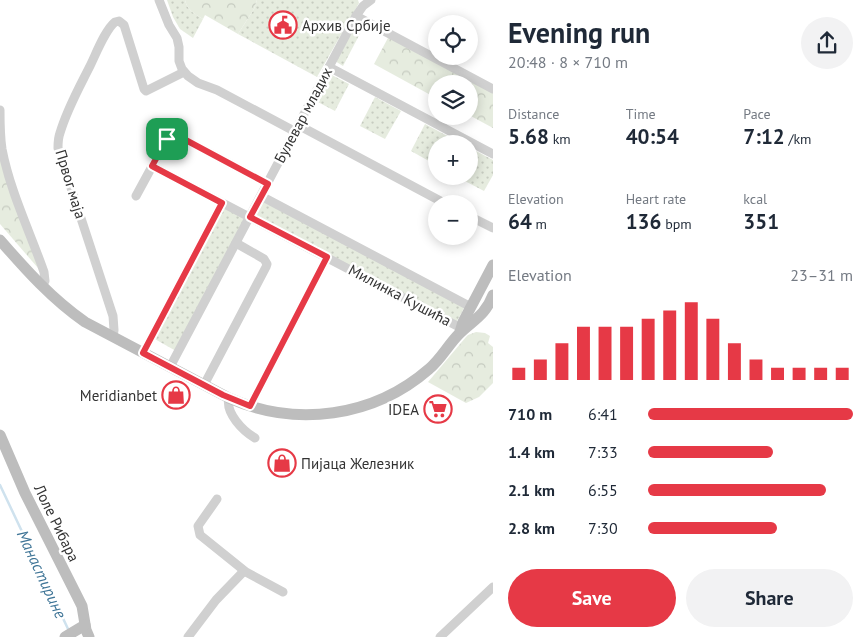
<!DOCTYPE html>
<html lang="en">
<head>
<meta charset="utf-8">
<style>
  :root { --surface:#fff; --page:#f2f2f3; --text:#1f2937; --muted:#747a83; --accent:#e63946 }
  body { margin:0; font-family:"PT Sans",sans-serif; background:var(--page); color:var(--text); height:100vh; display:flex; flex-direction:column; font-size:19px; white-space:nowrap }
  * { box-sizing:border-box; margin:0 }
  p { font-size:16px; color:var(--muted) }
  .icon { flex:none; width:28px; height:28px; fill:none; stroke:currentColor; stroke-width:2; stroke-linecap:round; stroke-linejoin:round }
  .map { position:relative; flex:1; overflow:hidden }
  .details { display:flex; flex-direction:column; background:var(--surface); width:375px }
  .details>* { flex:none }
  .tools { position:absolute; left:428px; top:15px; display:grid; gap:10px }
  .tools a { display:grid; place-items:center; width:50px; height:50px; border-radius:50%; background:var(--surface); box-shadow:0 2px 12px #0003; font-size:25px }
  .pin { position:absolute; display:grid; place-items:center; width:42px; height:42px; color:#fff; margin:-21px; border-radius:10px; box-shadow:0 2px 8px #0006 }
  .round { display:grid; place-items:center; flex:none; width:52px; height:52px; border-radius:26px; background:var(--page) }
  .headline { display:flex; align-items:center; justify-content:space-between; height:85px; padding:0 15px }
  h1 { font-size:28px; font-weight:700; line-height:38px }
  .figures { display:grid; grid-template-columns:repeat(3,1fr); gap:8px; height:85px; padding:5px 15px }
  .figures div { display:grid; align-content:center }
  .figures b { font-size:21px; font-weight:700 }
  .figures small { font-size:14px; font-weight:400 }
  .figures p { font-size:14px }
  .chart { height:140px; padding:10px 15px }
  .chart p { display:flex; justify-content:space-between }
  .chart svg { width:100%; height:90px; margin-top:5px; stroke:var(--accent); stroke-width:6 }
  .cta { display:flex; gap:10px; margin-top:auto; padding:10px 15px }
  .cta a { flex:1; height:58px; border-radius:30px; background:var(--accent); color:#fff; font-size:20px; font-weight:700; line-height:58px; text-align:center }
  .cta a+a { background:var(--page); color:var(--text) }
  ul { padding:0 15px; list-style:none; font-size:16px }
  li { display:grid; grid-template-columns:80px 60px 1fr; align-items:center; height:38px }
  li i { height:12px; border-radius:6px; background:var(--accent) }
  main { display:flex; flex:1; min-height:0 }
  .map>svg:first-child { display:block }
</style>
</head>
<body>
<main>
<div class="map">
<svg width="493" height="637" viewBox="0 0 493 637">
  <defs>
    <pattern id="grass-dots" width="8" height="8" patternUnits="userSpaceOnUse" patternTransform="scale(1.25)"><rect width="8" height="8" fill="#e6ecdf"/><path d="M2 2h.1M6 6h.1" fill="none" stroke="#c6cbc0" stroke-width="1.8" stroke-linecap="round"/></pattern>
    <pattern id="forest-crowns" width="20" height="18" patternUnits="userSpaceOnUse" patternTransform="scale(1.25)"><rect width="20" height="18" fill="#e6ecdf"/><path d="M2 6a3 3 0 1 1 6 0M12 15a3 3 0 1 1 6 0" fill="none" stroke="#c6cbc0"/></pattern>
  </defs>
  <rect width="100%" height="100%" fill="#fff"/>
  <g fill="url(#grass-dots)">
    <path d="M167,0H185C187,10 195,14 203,19L193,38L180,29L173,17Z"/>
    <polygon points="257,0 358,0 359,3 317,77 238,34 254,9"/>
    <polygon points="357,19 365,24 343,66 335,61"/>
    <polygon points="328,73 349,84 335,111 314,100"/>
    <polygon points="375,97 401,111 385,139 360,126"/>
    <polygon points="425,124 451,138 447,144 436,144 436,165 411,151"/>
    <polygon points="476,151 493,160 493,175 484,191 461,179 463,176 469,176 469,165"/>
    <polygon points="263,201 465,306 456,323 255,216"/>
    <polygon points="223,205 245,217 176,351 153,338"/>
  </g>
  <g fill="url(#forest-crowns)">
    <path d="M185,0H257L254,9L238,34L205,15L203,19C195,14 187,10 185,0Z"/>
    <polygon points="389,36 493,92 493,128 469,115 469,84 436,84 436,98 374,64"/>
    <polygon points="0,138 38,268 0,224"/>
    <polygon points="476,332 485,333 490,336 488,343 493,347 493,383 479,397 466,403 428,382 466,337 468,335"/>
  </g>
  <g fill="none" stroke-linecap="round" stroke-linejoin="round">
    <polyline stroke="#cfe2ee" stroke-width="2.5" points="0,485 69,631"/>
    <g stroke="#d0d0d0" stroke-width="9">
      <polyline points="159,0 169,25 177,38 179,47 179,61 182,69 188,76 198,83 217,90 294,131"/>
      <polyline points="356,16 493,89"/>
      <polyline points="329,67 493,154"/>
      <path d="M0,110C0,123 0,136 2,149C10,191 30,232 44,272L45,281L42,286"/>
      <polyline points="298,125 446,204"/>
      <polyline points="152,166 461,328"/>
      <path d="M136,196L167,139C172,136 176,135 182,138L268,184"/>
      <polyline points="261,196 471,307"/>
      <polyline points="469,216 493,228"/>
      <path d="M113,337L114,330L113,316L58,148C58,143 58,138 60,133C67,109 79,88 90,66C96,54 105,30 115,22L119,21L124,25L144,89L146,91L184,72"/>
      <polyline points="143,353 222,203"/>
      <polyline points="170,367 356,16 363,6 371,0"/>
      <polyline points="204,385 266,267 267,264 264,259 236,243"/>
      <path d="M229,398C225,413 243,431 255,438"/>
      <polyline points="250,406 327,257"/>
      <polyline points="217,499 198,526 200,535 246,572 283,592"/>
      <polyline points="188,637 216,600 244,571"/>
      <polyline points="440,637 493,587"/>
    </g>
    <g stroke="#bdbdbd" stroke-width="11">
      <path d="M0,240C26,270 52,299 85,322L229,398C296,428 374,417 429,369C441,359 448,345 459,334C473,320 485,316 493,295"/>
      <polyline points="460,332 463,322 493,265"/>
      <polyline points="0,435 25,493 77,596 82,606 86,630 89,637"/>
      <polyline points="65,637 85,625"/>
    </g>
  </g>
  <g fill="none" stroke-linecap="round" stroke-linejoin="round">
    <g stroke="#fff" stroke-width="10">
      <polygon id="route" points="173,136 178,136 182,138 268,184 250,217 327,257 250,406 223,395 143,353 222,203 152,166 167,139"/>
    </g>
    <use href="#route" stroke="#e63946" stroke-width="6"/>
  </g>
  <defs>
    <g id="civic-ring" transform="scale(1.4375)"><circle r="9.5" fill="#fff" stroke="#e63946" stroke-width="1.5"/><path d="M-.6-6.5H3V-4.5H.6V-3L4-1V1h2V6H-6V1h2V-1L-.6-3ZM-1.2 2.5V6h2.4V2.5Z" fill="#e63946"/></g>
    <g id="shop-ring" transform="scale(1.4375)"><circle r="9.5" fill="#fff" stroke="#e63946" stroke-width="1.5"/><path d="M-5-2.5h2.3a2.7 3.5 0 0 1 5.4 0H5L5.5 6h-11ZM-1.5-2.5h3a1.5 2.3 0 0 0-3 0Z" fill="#e63946"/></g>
    <g id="supermarket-ring" transform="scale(1.4375)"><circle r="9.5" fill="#fff" stroke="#e63946" stroke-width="1.5"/><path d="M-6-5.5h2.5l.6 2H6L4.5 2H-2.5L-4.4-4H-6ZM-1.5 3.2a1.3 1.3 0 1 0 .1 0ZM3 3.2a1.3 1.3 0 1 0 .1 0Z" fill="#e63946"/></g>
  </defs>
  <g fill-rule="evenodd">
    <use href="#civic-ring" x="283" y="25"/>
    <use href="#shop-ring" x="176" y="395"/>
    <use href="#supermarket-ring" x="438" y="409"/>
    <use href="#shop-ring" x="282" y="463"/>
  </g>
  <g text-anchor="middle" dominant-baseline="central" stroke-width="5" stroke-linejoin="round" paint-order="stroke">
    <g font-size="15" fill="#333" stroke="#fff" text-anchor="start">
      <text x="302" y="25">Архив Србије</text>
      <text x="157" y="395" text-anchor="end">Meridianbet</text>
      <text x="419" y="409" text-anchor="end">IDEA</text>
      <text x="301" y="463">Пијаца Железник</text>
    </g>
    <g font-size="15" fill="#333" stroke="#fff">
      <text transform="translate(303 115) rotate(-62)">Булевар младих</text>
      <text transform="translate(71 184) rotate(73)">Првог маја</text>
      <text transform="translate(400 295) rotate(28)">Милинка Кушића</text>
      <text transform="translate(57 523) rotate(64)">Лоле Рибара</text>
    </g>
    <g font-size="16" font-style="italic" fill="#3f7597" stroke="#fff">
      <text transform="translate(42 574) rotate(65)">Манастирине</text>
    </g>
  </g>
</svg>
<div class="tools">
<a><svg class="icon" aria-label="locate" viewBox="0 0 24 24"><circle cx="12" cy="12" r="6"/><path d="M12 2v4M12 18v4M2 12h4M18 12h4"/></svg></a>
<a><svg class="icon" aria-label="layers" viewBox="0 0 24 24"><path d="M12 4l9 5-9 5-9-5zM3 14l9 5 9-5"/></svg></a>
<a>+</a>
<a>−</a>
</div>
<div class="pin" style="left:167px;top:139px;background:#1e9e55"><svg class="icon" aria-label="arrive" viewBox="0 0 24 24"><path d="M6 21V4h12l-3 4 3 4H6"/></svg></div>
</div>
<section class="details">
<div class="headline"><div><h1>Evening run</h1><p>20:48 · 8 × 710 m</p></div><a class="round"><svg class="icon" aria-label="share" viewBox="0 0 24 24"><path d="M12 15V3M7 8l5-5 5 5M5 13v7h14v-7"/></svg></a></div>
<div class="figures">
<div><p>Distance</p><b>5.68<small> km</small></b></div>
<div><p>Time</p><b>40:54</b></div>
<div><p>Pace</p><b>7:12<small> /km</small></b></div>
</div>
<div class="figures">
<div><p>Elevation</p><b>64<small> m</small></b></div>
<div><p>Heart rate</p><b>136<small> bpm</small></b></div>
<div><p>kcal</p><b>351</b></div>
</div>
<div class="chart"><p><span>Elevation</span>23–31 m</p>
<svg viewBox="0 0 160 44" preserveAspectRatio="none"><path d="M5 44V38M15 44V34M25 44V26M35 44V18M45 44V18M55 44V18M65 44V14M75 44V10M85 44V6M95 44V14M105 44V26M115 44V34M125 44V38M135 44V38M145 44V38M155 44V38"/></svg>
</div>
<ul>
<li><b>710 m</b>6:41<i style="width:100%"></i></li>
<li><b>1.4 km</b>7:33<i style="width:61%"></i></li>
<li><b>2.1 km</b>6:55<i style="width:87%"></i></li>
<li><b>2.8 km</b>7:30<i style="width:63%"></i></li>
</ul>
<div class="cta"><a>Save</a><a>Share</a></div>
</section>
</main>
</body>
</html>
